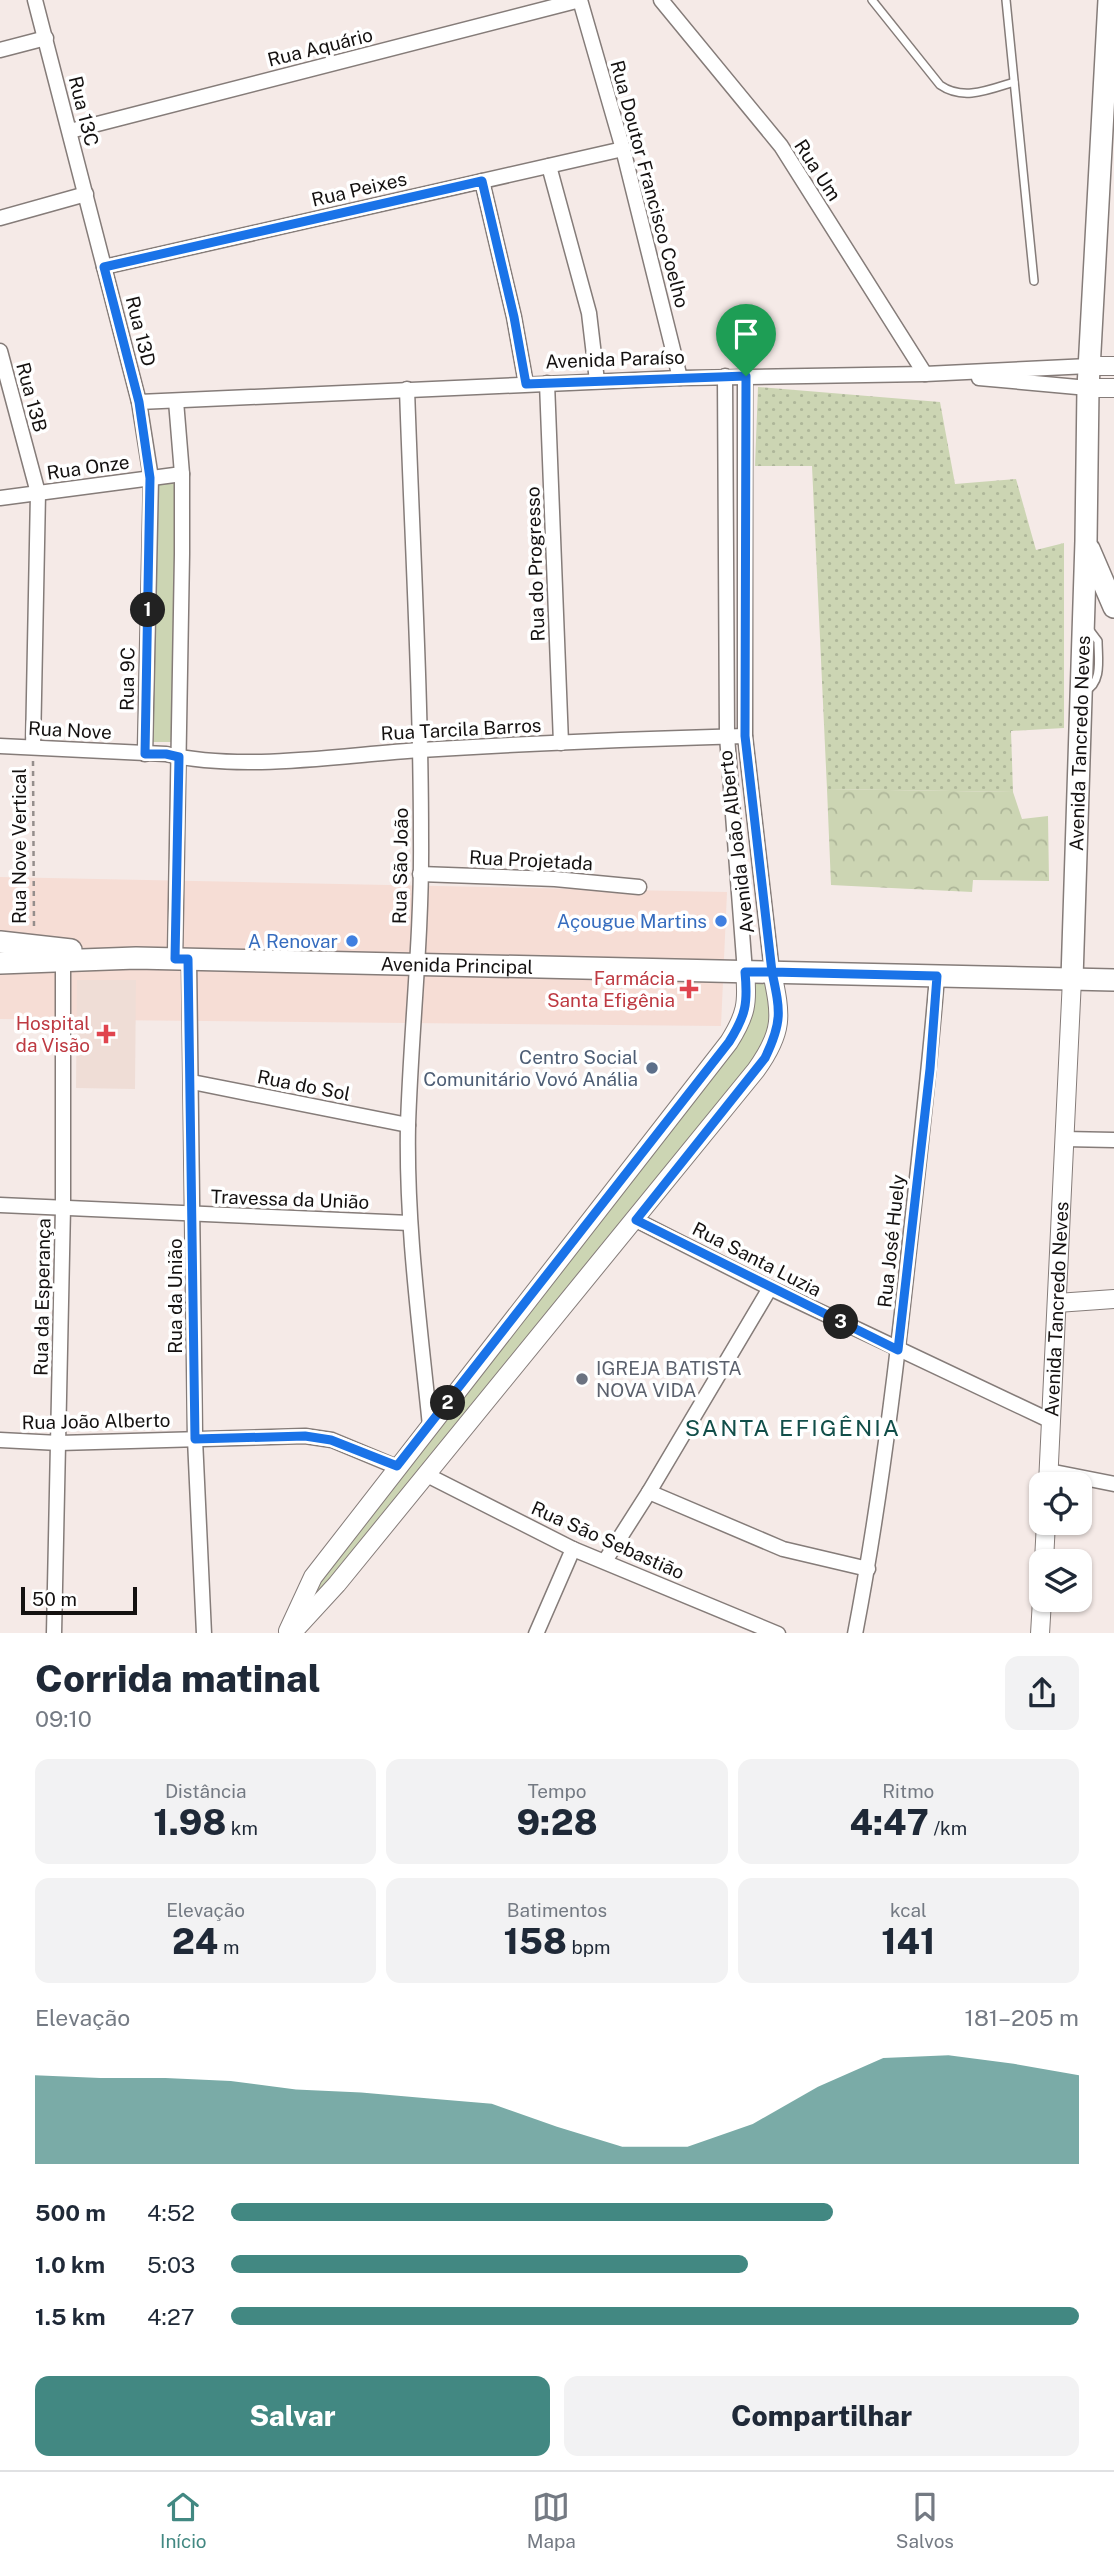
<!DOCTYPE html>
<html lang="pt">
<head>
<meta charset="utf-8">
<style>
  :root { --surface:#fff; --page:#f2f2f3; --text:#1f2937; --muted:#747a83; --line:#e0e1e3; --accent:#428882 }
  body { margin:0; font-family:"Public Sans",sans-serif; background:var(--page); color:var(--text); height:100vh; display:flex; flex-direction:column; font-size:26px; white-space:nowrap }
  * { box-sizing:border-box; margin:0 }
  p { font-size:23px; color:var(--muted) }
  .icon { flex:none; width:38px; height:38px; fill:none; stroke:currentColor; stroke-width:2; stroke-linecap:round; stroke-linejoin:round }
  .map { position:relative; height:1633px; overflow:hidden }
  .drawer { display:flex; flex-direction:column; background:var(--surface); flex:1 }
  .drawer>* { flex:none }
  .buttons { position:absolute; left:1029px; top:1472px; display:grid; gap:14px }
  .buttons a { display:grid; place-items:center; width:63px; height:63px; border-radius:14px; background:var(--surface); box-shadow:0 2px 5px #0004; font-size:35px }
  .scale { position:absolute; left:21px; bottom:18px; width:116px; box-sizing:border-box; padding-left:7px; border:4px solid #141110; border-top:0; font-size:19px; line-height:24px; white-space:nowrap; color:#141110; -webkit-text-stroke:5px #fff; paint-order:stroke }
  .pin { position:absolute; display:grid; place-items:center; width:60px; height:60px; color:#fff; margin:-72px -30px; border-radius:50% 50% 50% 0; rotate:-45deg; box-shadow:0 0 7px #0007 }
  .pin .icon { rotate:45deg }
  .km { position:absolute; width:35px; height:35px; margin:-18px; border-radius:50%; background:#222; color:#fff; font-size:19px; line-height:35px; text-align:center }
  .round { display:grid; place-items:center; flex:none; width:74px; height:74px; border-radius:14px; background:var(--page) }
  .summary { display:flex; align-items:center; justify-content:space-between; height:119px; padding:0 35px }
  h1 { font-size:38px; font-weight:800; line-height:52px }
  .metrics { display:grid; grid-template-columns:repeat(3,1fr); gap:10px; height:119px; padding:7px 35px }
  .metrics div { display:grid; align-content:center; border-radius:14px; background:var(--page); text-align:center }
  .metrics b { font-size:35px; font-weight:800 }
  .metrics small { font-size:19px; font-weight:400 }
  .metrics p { font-size:19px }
  .chart { height:196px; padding:14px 35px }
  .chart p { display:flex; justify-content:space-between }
  .chart svg { width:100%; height:126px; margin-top:7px; fill:var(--accent); opacity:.7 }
  .button { display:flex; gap:14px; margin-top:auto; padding:14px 35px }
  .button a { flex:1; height:80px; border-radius:14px; background:var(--accent); color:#fff; font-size:28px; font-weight:800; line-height:80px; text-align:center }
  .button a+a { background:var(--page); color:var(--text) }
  ul { padding:0 35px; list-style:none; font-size:23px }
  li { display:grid; grid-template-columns:112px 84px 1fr; align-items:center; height:52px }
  li i { height:18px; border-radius:9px; background:var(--accent) }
  .menu { display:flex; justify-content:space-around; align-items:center; height:98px; border-top:2px solid var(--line); background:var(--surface); font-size:19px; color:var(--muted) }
  .menu a { display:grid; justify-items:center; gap:4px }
  .menu .active { color:var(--accent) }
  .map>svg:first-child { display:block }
</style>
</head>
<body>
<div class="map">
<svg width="1114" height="1634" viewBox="0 0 1114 1634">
  <defs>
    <pattern id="grass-dots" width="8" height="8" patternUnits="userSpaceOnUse" patternTransform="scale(1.75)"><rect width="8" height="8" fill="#ccd5b3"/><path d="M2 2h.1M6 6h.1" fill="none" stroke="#aeb699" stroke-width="1.8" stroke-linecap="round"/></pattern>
    <pattern id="forest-crowns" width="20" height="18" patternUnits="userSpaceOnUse" patternTransform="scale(1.75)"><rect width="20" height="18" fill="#ccd5b3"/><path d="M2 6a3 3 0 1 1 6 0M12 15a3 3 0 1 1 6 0" fill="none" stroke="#aeb699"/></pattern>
  </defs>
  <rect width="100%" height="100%" fill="#f5eae7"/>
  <polygon fill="#f6ddd5" points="0,877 727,892 721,1026 0,1019"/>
  <polygon fill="#efddd6" points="77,980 136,980 135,1089 76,1088"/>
  <polygon fill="url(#grass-dots)" points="758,387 940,402 955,484 1016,479 1036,550 1064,543 1064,728 1011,731 1013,792 827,789 812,466 755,466"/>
  <polygon fill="url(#forest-crowns)" points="827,789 1013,792 1022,819 1048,816 1049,881 973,880 972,892 831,885"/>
  <g fill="#ccd5b3">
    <polygon points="175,482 172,742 152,742 157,483"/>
    <path d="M769,982C772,1018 771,1036 749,1065L298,1621L321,1578L737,1045C753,1022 756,1010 754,983Z"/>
  </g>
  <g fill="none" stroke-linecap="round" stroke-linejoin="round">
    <g stroke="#857c79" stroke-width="10">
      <g id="service">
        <path d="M872,0L940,85C963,101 988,90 1014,82"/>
        <polyline points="1006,0 1034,281"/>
        <path d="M1085,691C1103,683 1098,658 1098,641L1089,629"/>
      </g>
    </g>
    <g stroke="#857c79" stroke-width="17">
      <g id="minor">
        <polyline points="35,0 139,402 151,478 145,754"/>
        <polyline points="580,0 623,149 680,378"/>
        <polyline points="661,0 781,146 925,374"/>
        <polyline points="0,50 46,38"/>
        <polyline points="70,131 580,0"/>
        <polyline points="549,166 589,313 597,381"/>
        <polyline points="482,181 514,317 526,384"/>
        <polyline points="0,218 86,194"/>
        <polyline points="104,267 623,149"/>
        <polyline points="0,351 38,493 33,747"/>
        <polyline points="725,376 727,736 745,972"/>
        <polyline points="745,376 745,736 772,972"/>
        <polyline points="979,378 1088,388"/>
        <polyline points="547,383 561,743"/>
        <path d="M407,389C412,539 421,689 421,839C422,935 411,1030 408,1125C406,1226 420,1326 430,1426"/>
        <polyline points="139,402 680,378 925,374 1089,366"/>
        <polyline points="0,498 182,474"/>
        <path d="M0,746L166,754C244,772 341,755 421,750C529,743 637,739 745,736"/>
        <polyline points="420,874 555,879 639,887"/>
        <polyline points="175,959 182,554 182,474 176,401"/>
        <polyline points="189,959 195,1439 204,1634"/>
        <polyline points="192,1082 408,1125"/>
        <polyline points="1064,1139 1114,1140"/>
        <polyline points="0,1205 410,1223"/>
        <polyline points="636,1220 770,1288 1051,1421"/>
        <polyline points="0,1440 59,1443 305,1436 332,1440 397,1467"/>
        <polyline points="1049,1471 1114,1484"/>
        <polyline points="425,1474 573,1549 778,1634"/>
        <polyline points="649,1492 783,1549 868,1569"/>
        <polyline points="605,1561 649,1492 770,1288"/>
        <polyline points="54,1634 63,1207 63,961"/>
        <polyline points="536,1634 573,1549"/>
        <path d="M855,1634C878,1515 893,1396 906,1277C917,1177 929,1077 937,976"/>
      </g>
    </g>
    <g stroke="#857c79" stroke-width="20">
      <g id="tertiary">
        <polyline points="1089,366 1114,366"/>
        <polyline points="1088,388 1114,388"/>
        <polyline points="1057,1303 1114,1299"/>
        <path id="s1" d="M1048,1484L1072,979"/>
        <polyline points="1044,1561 1046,1522"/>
        <path d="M288,1631L313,1577L729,1042C746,1015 748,1003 745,972"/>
        <path d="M291,1634L337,1584L756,1070C784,1031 781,1016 772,972"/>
        <polyline points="1040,1634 1042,1600"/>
      </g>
    </g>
    <g stroke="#857c79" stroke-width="24">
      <g id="primary">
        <polyline points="1089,549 1114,607"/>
        <polyline points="0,942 71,950"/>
        <path id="s2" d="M0,963L136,958L1114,980"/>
        <path id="s3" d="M1072,979L1086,541L1088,388L1109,0"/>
      </g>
    </g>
    <polyline stroke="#958e8c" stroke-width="2.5" stroke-dasharray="5 5" stroke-linecap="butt" points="33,761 34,929"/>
    <use href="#service" stroke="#fff" stroke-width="7"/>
    <use href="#minor" stroke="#fff" stroke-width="14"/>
    <use href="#tertiary" stroke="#fff" stroke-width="18"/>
    <use href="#primary" stroke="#fff" stroke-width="21"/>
  </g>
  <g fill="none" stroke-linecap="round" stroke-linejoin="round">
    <g stroke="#fff" stroke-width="14">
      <path id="route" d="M746,376L526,384L514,317L482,181L104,267L139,402L150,478L145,754H166L179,757L175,959H188L195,1439L305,1436L331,1440L397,1466L729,1042C746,1015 748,1003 745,972H772L937,976L930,1069L898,1350L636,1220L765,1058C783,1021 780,1010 772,972L745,736L746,376"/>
    </g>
    <use href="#route" stroke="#1a73e8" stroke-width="9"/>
  </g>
  <g fill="#3f7fe0" stroke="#fff" stroke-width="2.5">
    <circle cx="721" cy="921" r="7"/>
    <circle cx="352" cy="941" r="7"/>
  </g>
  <g fill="#e0444e" stroke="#fff" stroke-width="2.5">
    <path d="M685.5 978.5h7v7h7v7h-7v7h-7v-7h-7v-7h7z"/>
    <path d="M102.5 1023.5h7v7h7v7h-7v7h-7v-7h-7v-7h7z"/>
  </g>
  <circle fill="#5c6f8a" stroke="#fff" stroke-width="2.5" cx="652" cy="1068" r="7"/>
  <circle fill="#6b7280" stroke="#fff" stroke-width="2.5" cx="582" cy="1379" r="7"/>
  <g text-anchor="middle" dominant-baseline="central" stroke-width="7" stroke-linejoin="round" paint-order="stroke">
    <g font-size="19" fill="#141110" stroke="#fff">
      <text transform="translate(320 47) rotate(-14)">Rua Aquário</text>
      <text transform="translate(84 111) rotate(76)">Rua 13C</text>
      <text transform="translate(818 170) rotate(57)">Rua Um</text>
      <text transform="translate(650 184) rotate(75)">Rua Doutor Francisco Coelho</text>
      <text transform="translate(359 189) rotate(-13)">Rua Peixes</text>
      <text transform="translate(141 331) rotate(76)">Rua 13D</text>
      <text transform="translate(615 359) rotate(-2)">Avenida Paraíso</text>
      <text transform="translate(32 397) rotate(75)">Rua 13B</text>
      <text transform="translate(88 467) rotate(-8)">Rua Onze</text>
      <text transform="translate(535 564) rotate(-92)">Rua do Progresso</text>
      <text transform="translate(127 679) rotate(-89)">Rua 9C</text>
      <text transform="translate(461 729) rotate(-3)">Rua Tarcila Barros</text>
      <text transform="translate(70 730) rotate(3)">Rua Nove</text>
      <text stroke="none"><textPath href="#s3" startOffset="236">Avenida Tancredo Neves</textPath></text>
      <text transform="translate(736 842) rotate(-97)">Avenida João Alberto</text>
      <text transform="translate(19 846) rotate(-90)">Rua Nove Vertical</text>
      <text transform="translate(531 860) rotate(3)">Rua Projetada</text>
      <text transform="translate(400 866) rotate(-89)">Rua São João</text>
      <text stroke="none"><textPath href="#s2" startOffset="457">Avenida Principal</textPath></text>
      <text transform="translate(304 1085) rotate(11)">Rua do Sol</text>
      <text transform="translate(290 1199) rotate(2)">Travessa da União</text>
      <text transform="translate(891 1241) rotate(-84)">Rua José Huely</text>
      <text transform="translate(757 1259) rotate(27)">Rua Santa Luzia</text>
      <text transform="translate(175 1296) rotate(-90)">Rua da União</text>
      <text transform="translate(42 1297) rotate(-89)">Rua da Esperança</text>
      <text stroke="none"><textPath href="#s1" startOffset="175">Avenida Tancredo Neves</textPath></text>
      <text transform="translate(96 1421) rotate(-1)">Rua João Alberto</text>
      <text transform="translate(608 1540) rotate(24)">Rua São Sebastião</text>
    </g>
    <g font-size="19" fill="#366cbe" stroke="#fff" text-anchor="end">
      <text x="707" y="921">Açougue Martins</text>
      <text x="338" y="941">A Renovar</text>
    </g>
    <g font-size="19" fill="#be3a42" stroke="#fff" text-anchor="end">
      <text x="675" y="978">Farmácia<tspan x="675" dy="22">Santa Efigênia</tspan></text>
      <text x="90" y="1023">Hospital<tspan x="90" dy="22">da Visão</tspan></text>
    </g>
    <g font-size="19" fill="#4e5e75" stroke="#fff" text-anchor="end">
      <text x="638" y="1057">Centro Social<tspan x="638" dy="22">Comunitário Vovó Anália</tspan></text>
    </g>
    <g font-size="19" fill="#5b616d" stroke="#fff" text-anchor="start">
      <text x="596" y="1368">IGREJA BATISTA<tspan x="596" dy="22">NOVA VIDA</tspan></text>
    </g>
    <g font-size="23" letter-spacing="2" fill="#114e49" stroke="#fff">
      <text x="793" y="1427">SANTA EFIGÊNIA</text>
    </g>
  </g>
</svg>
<div class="buttons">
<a><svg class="icon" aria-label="locate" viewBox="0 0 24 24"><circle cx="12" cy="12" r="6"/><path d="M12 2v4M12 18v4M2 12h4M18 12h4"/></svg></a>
<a><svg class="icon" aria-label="layers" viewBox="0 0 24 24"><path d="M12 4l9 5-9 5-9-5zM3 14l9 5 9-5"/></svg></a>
</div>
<div class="scale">50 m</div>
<div class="pin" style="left:746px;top:376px;background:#1e9e55"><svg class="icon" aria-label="arrive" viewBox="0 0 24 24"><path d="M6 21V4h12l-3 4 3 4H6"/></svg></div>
<b class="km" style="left:148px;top:610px">1</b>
<b class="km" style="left:448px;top:1403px">2</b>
<b class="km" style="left:841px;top:1322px">3</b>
</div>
<section class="drawer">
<div class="summary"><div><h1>Corrida matinal</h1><p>09:10</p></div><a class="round"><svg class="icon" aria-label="share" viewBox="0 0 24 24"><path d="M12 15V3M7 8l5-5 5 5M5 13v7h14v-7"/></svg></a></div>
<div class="metrics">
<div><p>Distância</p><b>1.98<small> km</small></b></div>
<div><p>Tempo</p><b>9:28</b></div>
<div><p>Ritmo</p><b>4:47<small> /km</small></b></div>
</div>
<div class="metrics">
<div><p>Elevação</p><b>24<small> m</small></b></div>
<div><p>Batimentos</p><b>158<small> bpm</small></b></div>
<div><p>kcal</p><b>141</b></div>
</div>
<div class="chart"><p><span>Elevação</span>181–205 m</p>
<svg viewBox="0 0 160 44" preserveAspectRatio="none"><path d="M0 44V13L10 14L20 14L30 15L40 18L50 19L60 21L70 23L80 31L90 38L100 38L110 30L120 17L130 7L140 6L150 9L160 13V44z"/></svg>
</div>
<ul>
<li><b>500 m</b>4:52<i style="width:71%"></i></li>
<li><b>1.0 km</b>5:03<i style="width:61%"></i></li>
<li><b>1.5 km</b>4:27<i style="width:100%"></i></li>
</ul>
<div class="button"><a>Salvar</a><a>Compartilhar</a></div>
</section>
<nav class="menu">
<a class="active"><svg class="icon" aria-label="home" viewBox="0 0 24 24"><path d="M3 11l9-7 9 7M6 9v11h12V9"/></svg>Início</a>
<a><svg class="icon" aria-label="map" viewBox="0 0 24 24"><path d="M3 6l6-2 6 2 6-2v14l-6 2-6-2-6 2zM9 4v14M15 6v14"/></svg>Mapa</a>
<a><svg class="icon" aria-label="saved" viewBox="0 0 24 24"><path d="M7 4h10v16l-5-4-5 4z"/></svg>Salvos</a>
</nav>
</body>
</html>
